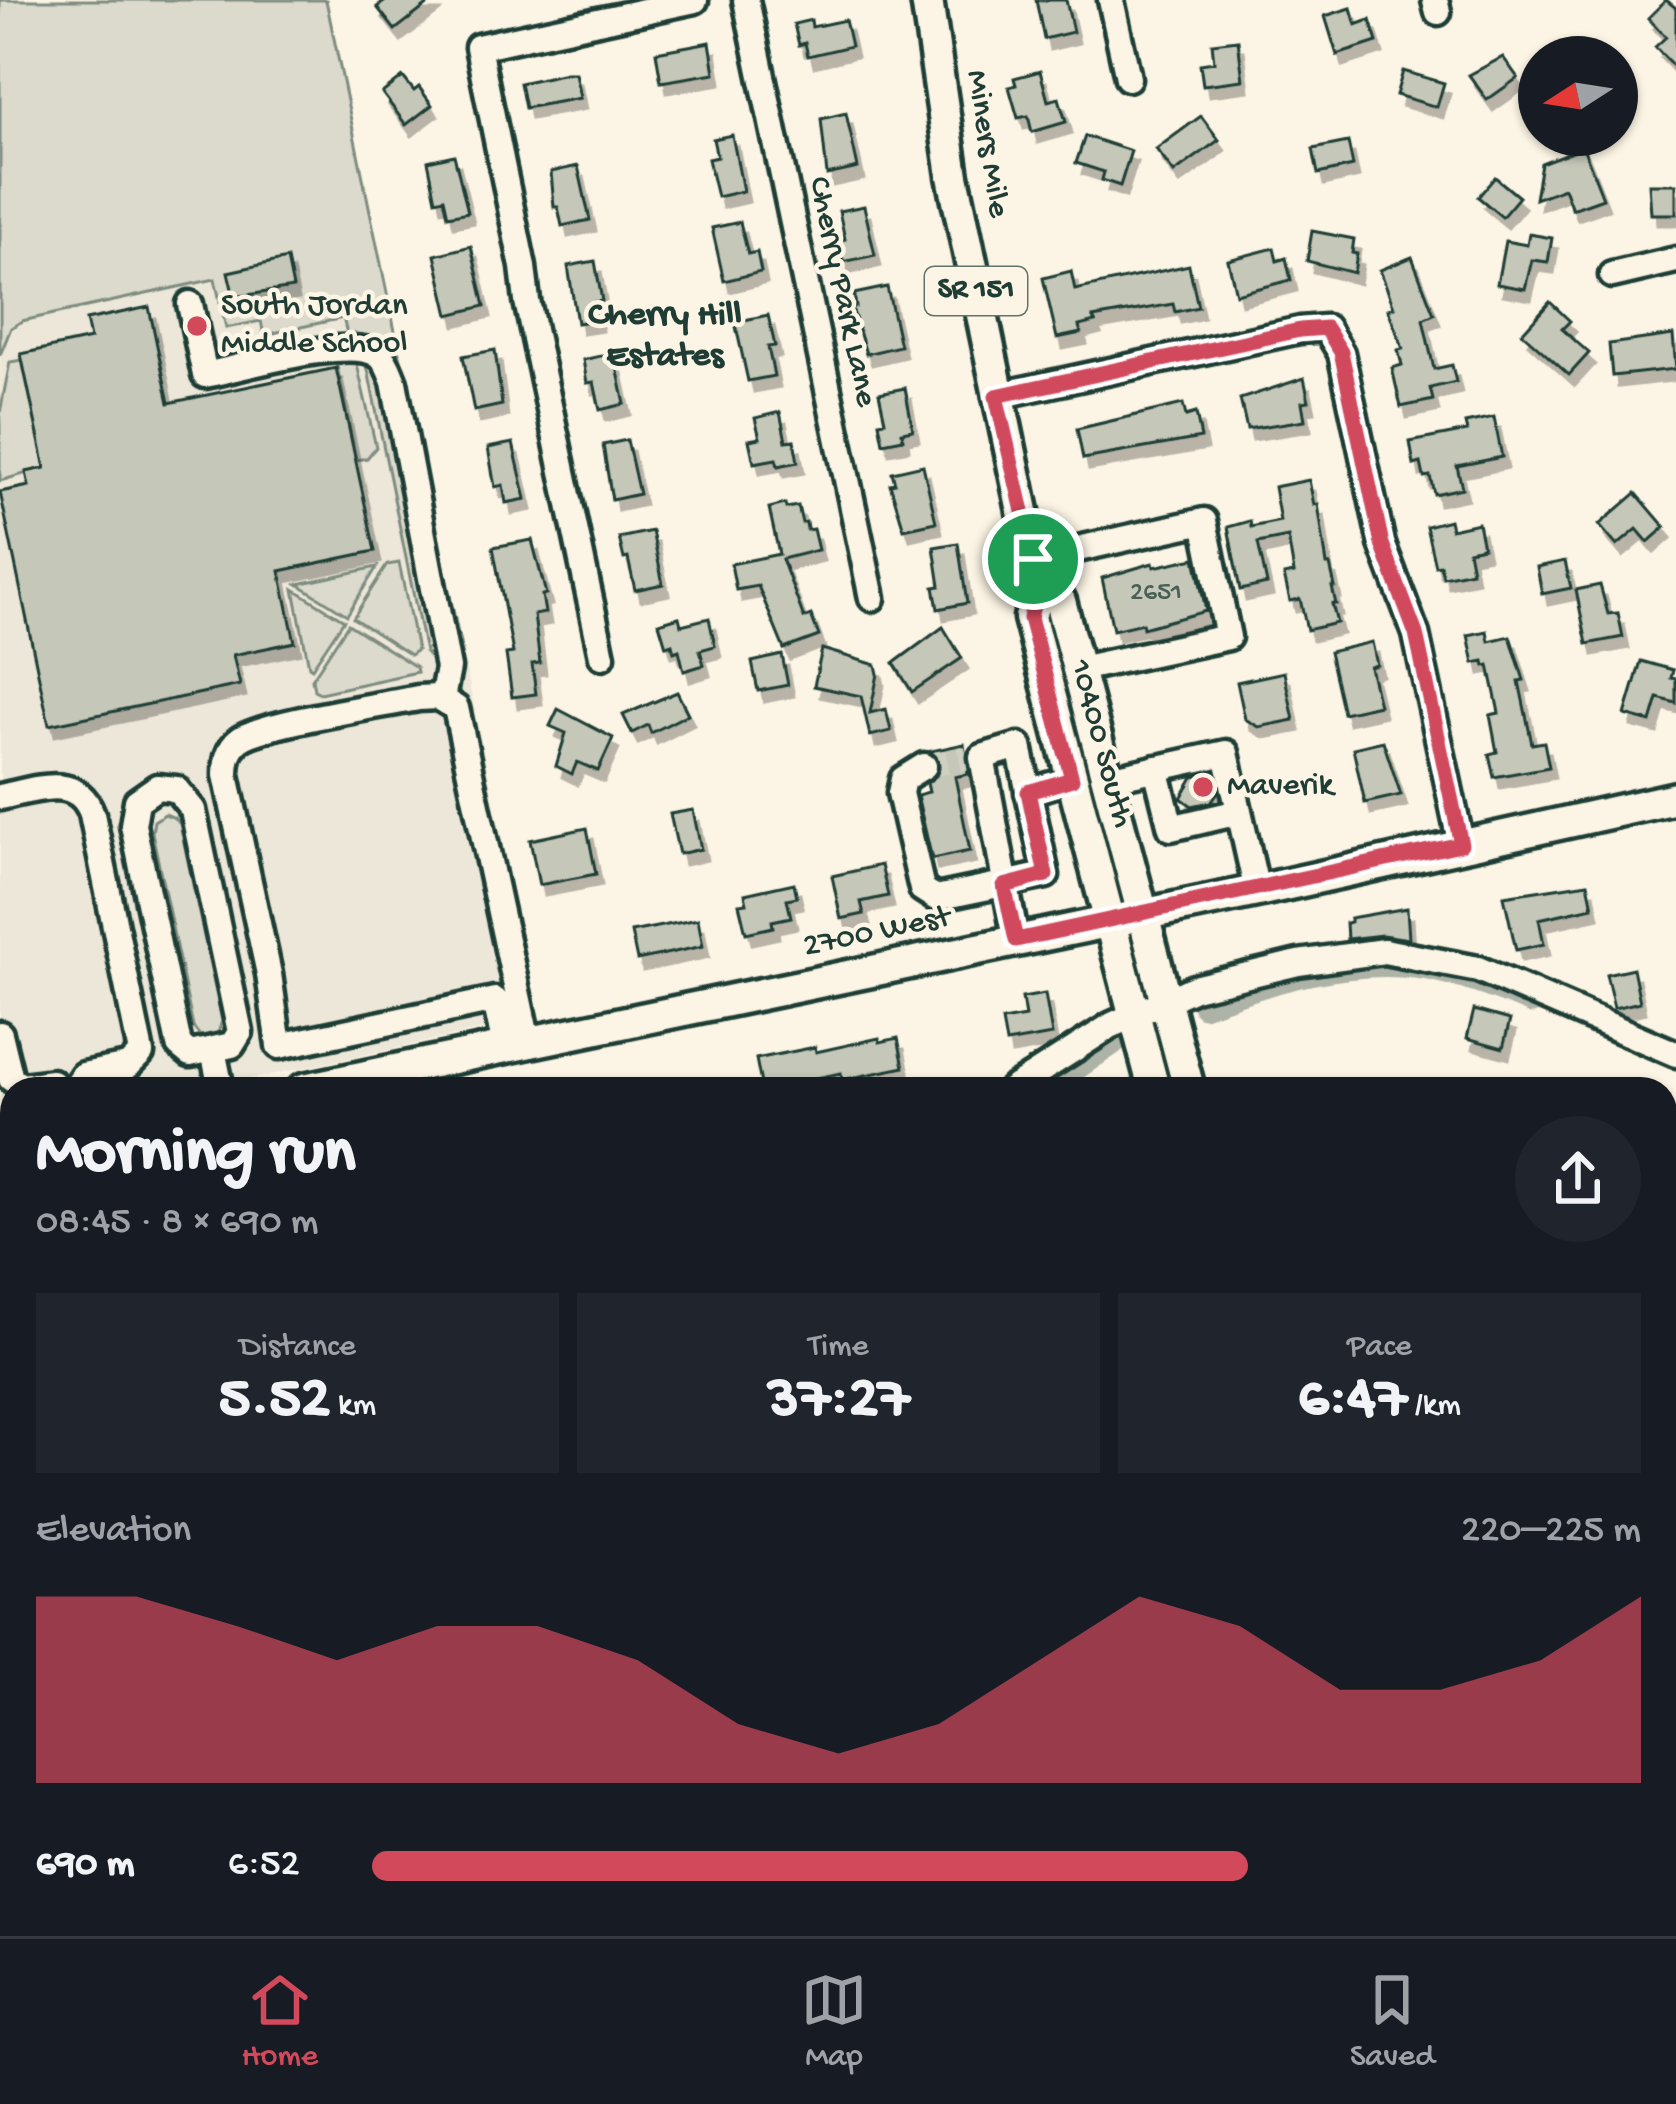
<!DOCTYPE html>
<html lang="en">
<head>
<meta charset="utf-8">
<style>
  :root { --surface:#171b24; --page:#20242c; --text:#f1f3f6; --muted:#9ea1a6; --line:#363941; --accent:#d1495b }
  body { margin:0; font-family:"Gochi Hand",sans-serif; background:var(--page); color:var(--text); height:100vh; display:flex; flex-direction:column; font-size:45px; white-space:nowrap }
  * { box-sizing:border-box; margin:0 }
  p { font-size:39px; color:var(--muted) }
  .icon { flex:none; width:66px; height:66px; fill:none; stroke:currentColor; stroke-width:2; stroke-linecap:round; stroke-linejoin:round }
  .map { position:relative; flex:1; overflow:hidden }
  .drawer { position:absolute; left:0px; top:1077px; width:1677px; height:861px; display:flex; flex-direction:column; background:var(--surface); border-radius:36px 36px 0 0; box-shadow:0 3px 9px #0004 }
  .drawer>* { flex:none }
  .needle { width:78px; rotate:258deg }
  .fabs { position:absolute; left:1518px; top:36px; display:grid; gap:24px }
  .fabs a { display:grid; place-items:center; width:120px; height:120px; border-radius:50%; background:var(--surface); box-shadow:0 3px 9px #0004; font-size:60px }
  .pin { position:absolute; display:grid; place-items:center; width:102px; height:102px; color:#fff; margin:-51px; border:6px solid #fff; border-radius:50%; box-shadow:0 3px 12px #0007 }
  .round { display:grid; place-items:center; flex:none; width:126px; height:126px; border-radius:63px; background:var(--page) }
  .headline { display:flex; align-items:center; justify-content:space-between; height:204px; padding:0 36px }
  h1 { font-size:66px; font-weight:700; line-height:90px }
  .figures { display:grid; grid-template-columns:repeat(3,1fr); gap:18px; height:204px; padding:12px 36px }
  .figures div { display:grid; align-content:center; border-radius:0px; background:var(--page); text-align:center }
  .figures b { font-size:60px; font-weight:700 }
  .figures small { font-size:33px; font-weight:400 }
  .figures p { font-size:33px }
  .chart { height:336px; padding:24px 36px }
  .chart p { display:flex; justify-content:space-between }
  .chart svg { width:100%; height:216px; margin-top:12px; fill:var(--accent); opacity:.7 }
  ul { padding:0 36px; list-style:none; font-size:39px }
  li { display:grid; grid-template-columns:192px 144px 1fr; align-items:center; height:90px }
  li i { height:30px; border-radius:15px; background:var(--accent) }
  .tab-bar { display:flex; justify-content:space-around; align-items:center; height:168px; border-top:3px solid var(--line); background:var(--surface); font-size:33px; color:var(--muted) }
  .tab-bar a { display:grid; justify-items:center; gap:6px }
  .tab-bar .on { color:var(--accent) }
  .map>svg:first-child { display:block }
</style>
</head>
<body>
<div class="map">
<svg width="1676" height="1936" viewBox="0 0 1676 1936">
  <defs>
    <filter id="shadow"><feDropShadow dx="6" dy="11" stdDeviation="0" flood-color="#0004"/></filter>
  </defs>
  <rect width="100%" height="100%" fill="#fcf5e5"/>
  <filter id="ink" filterUnits="userSpaceOnUse"><feTurbulence type="fractalNoise" baseFrequency=".00833" numOctaves="2"/><feDisplacementMap in="SourceGraphic" scale="24" xChannelSelector="R" yChannelSelector="G"/><feConvolveMatrix kernelMatrix="1 2 1 2 8 2 1 2 1" color-interpolation-filters="sRGB"/></filter>
  <g filter="url(#ink)">
    <polygon fill="#ece7d8" points="0,0 326,0 539,1018 203,1089 12,1089 12,1130 0,1132"/>
    <g fill="#dcdacc" stroke="#7e8c80" stroke-width="3">
      <polygon points="0,0 326,0 462,653 459,653 399,363 378,339 347,334 343,318 264,335 261,321 226,328 215,279 22,321 11,328 0,355"/>
      <polygon points="22,360 45,468 0,481 0,413 10,362"/>
      <polygon points="356,360 376,447 367,458 356,460 336,361"/>
      <polygon points="366,360 378,374 437,657 430,658 425,652"/>
      <polygon points="399,563 417,650 410,655 353,618 387,565"/>
      <polygon points="377,567 347,615 298,584"/>
      <polygon points="294,589 344,620 312,668 309,666"/>
      <polygon points="348,624 416,667 417,672 320,693 314,690 312,679"/>
      <polygon points="165,814 175,818 180,824 222,1021 218,1033 211,1037 200,1036 193,1027 152,832 154,821"/>
    </g>
    <g fill="none" stroke-linecap="round" stroke-linejoin="round">
      <g stroke="#aeb3a7" stroke-width="21">
        <path d="M1203,1007C1270,983 1342,960 1415,968C1448,971 1501,991 1532,1004"/>
        <polyline points="1048,1089 1114,1044"/>
        <polyline points="0,1560 12,1557"/>
      </g>
    </g>
    <g fill="#c5c7b9" stroke="#1f3d34" stroke-width="3" filter="url(#shadow)">
      <polygon points="387,0 434,0 395,30 377,7"/>
      <polygon points="1036,0 1066,0 1073,32 1044,39"/>
      <polygon points="1666,0 1676,8 1676,69 1655,47 1666,37 1648,18"/>
      <polygon points="1351,8 1356,25 1370,20 1377,42 1337,55 1325,16"/>
      <polygon points="811,20 812,27 845,20 851,46 808,56 805,43 799,45 794,24"/>
      <polygon points="1238,40 1243,80 1203,85 1200,64 1214,62 1212,43"/>
      <polygon points="710,42 715,73 661,82 656,52"/>
      <polygon points="1503,57 1518,78 1487,100 1469,75"/>
      <polygon points="1040,71 1048,101 1059,98 1066,122 1032,132 1028,116 1018,118 1009,87 1016,85 1014,78"/>
      <polygon points="1403,71 1444,83 1437,107 1396,95"/>
      <polygon points="566,73 575,73 580,98 525,108 520,83"/>
      <polygon points="403,77 414,91 419,87 432,105 406,125 382,93"/>
      <polygon points="846,113 858,168 827,175 821,119"/>
      <polygon points="1201,116 1219,140 1174,173 1156,149"/>
      <polygon points="732,135 743,191 717,197 708,159 717,157 713,139"/>
      <polygon points="1085,136 1131,151 1120,186 1102,180 1104,172 1076,163"/>
      <polygon points="1348,142 1353,166 1318,174 1313,149"/>
      <polygon points="1583,147 1603,198 1572,209 1564,188 1535,199 1541,163"/>
      <polygon points="454,155 468,212 448,216 444,198 436,200 428,161"/>
      <polygon points="578,166 590,220 562,226 558,207 554,207 551,172"/>
      <polygon points="1495,177 1519,197 1502,217 1478,197"/>
      <polygon points="1649,184 1676,184 1676,214 1651,214"/>
      <polygon points="864,206 875,255 843,262 839,240 845,239 839,211"/>
      <polygon points="740,222 748,254 757,252 761,272 724,281 712,228"/>
      <polygon points="1312,231 1354,239 1352,253 1357,254 1354,273 1307,261"/>
      <polygon points="1529,234 1552,238 1548,262 1532,260 1525,289 1497,284 1505,241 1527,245"/>
      <polygon points="471,246 485,306 449,315 435,255"/>
      <polygon points="1274,248 1277,261 1286,258 1291,280 1236,294 1228,260"/>
      <polygon points="1412,257 1434,314 1423,319 1434,369 1452,365 1456,382 1430,388 1433,400 1401,407 1392,368 1402,365 1398,350 1403,349 1388,309 1394,307 1380,270"/>
      <polygon points="287,259 293,288 234,297 228,272"/>
      <polygon points="595,261 602,301 594,302 597,320 577,323 568,266"/>
      <polygon points="1189,265 1198,307 1175,312 1173,304 1093,318 1095,322 1079,326 1081,333 1057,338 1043,278 1071,271 1075,290"/>
      <polygon points="887,287 900,346 866,354 852,308 856,307 854,294"/>
      <polygon points="1550,302 1570,321 1562,329 1589,353 1569,375 1522,333"/>
      <polygon points="149,307 169,403 336,368 375,551 280,571 295,642 233,655 240,685 49,725 0,492 29,486 26,472 45,468 21,354 90,339 86,320"/>
      <polygon points="768,315 775,346 768,347 774,376 748,381 735,322"/>
      <polygon points="1673,335 1676,369 1612,376 1609,344"/>
      <polygon points="495,350 502,405 474,411 463,356"/>
      <polygon points="605,355 606,360 615,358 625,404 600,410 594,382 587,383 583,360"/>
      <polygon points="1304,378 1309,401 1302,402 1305,420 1247,429 1240,399"/>
      <polygon points="905,388 913,430 902,432 903,439 883,443 879,422 885,421 879,393"/>
      <polygon points="1183,404 1186,416 1196,413 1201,438 1083,459 1077,429"/>
      <polygon points="780,412 786,441 794,440 798,462 778,466 776,459 754,463 749,440 760,438 755,418"/>
      <polygon points="1494,417 1502,457 1457,466 1462,488 1434,494 1430,476 1424,477 1421,463 1414,465 1410,442 1467,431 1465,423"/>
      <polygon points="627,440 639,494 612,500 603,445"/>
      <polygon points="513,443 526,499 506,503 503,485 495,487 488,448"/>
      <polygon points="923,465 936,522 904,529 890,484 895,483 892,472"/>
      <polygon points="1309,480 1314,505 1318,504 1327,565 1330,565 1335,587 1332,587 1336,604 1332,604 1337,623 1307,630 1300,599 1290,601 1284,575 1294,573 1288,537 1258,543 1267,584 1240,590 1228,527 1250,521 1251,527 1280,521 1274,487"/>
      <polygon points="1636,493 1665,527 1648,542 1637,529 1617,546 1599,525"/>
      <polygon points="785,504 786,508 798,506 802,523 806,522 807,530 813,529 818,550 782,559 804,618 811,615 819,636 784,649 758,586 736,590 731,564 779,554 769,508"/>
      <polygon points="1449,520 1451,529 1478,523 1483,547 1468,550 1472,571 1443,577 1440,565 1435,566 1426,526"/>
      <polygon points="652,531 663,584 635,590 628,558 624,559 619,538"/>
      <polygon points="532,540 546,594 542,595 545,613 534,615 540,663 532,664 536,694 512,697 506,654 513,653 493,547"/>
      <polygon points="958,543 967,603 938,609 934,587 940,586 934,547"/>
      <polygon points="1195,558 1206,611 1143,628 1142,623 1113,630 1102,578 1153,563 1154,567"/>
      <polygon points="1565,561 1571,588 1542,594 1537,567"/>
      <polygon points="1600,585 1608,614 1618,613 1623,637 1587,644 1576,590"/>
      <polygon points="679,617 681,625 709,618 715,646 700,650 704,665 684,671 679,650 674,652 672,644 666,646 659,623"/>
      <polygon points="943,627 962,658 912,692 894,663"/>
      <polygon points="1487,631 1489,641 1510,636 1524,680 1519,681 1532,744 1544,742 1549,767 1494,777 1489,754 1497,752 1490,715 1499,713 1489,665 1485,666 1484,661 1474,663 1468,635"/>
      <polygon points="1372,642 1377,665 1370,667 1379,705 1343,713 1329,652"/>
      <polygon points="822,649 876,665 878,674 870,713 886,709 891,731 870,736 861,696 814,686"/>
      <polygon points="782,655 788,685 758,691 752,662"/>
      <polygon points="1641,661 1673,670 1671,678 1676,679 1676,703 1658,698 1651,722 1625,715"/>
      <polygon points="1284,672 1294,720 1259,727 1245,719 1237,682"/>
      <polygon points="677,692 688,714 651,733 648,725 632,733 623,715"/>
      <polygon points="558,709 613,738 598,771 577,762 572,774 556,766 566,733 550,726"/>
      <polygon points="1383,741 1401,795 1365,803 1353,748"/>
      <polygon points="964,744 968,774 955,777 970,851 932,859 917,795 929,792 927,783 939,773 939,758 931,751"/>
      <polygon points="1214,773 1218,792 1211,802 1192,806 1181,798 1193,777"/>
      <polygon points="693,810 701,849 679,854 670,814"/>
      <polygon points="587,828 596,874 539,885 530,840"/>
      <polygon points="881,865 888,896 861,902 864,914 841,919 832,876"/>
      <polygon points="794,883 797,897 787,899 791,917 772,921 773,927 746,933 739,904 747,903 745,894"/>
      <polygon points="1588,883 1593,907 1539,919 1544,944 1516,950 1504,896"/>
      <polygon points="1407,908 1409,939 1382,935 1347,939 1346,923 1350,922 1350,918"/>
      <polygon points="698,919 703,946 637,960 631,932"/>
      <polygon points="1633,968 1640,1002 1614,1008 1606,974"/>
      <polygon points="1045,994 1052,1035 1006,1043 1002,1021 1025,1017 1022,998"/>
      <polygon points="1474,1010 1510,1020 1503,1048 1467,1038"/>
      <polygon points="879,1038 880,1042 898,1038 904,1067 842,1080 841,1073 762,1089 756,1059 815,1047 816,1052"/>
    </g>
    <g fill="none" stroke-linecap="round" stroke-linejoin="round">
      <polyline stroke="#d0d0c2" stroke-width="24" stroke-dasharray="24 12" stroke-linecap="butt" points="924,766 967,758"/>
      <g stroke="#1f3d34" stroke-width="33">
        <g id="minor">
          <polyline points="746,0 872,598"/>
          <polyline points="1111,0 1128,78"/>
          <polyline points="1435,0 1438,12"/>
          <polyline points="1612,275 1676,260"/>
          <path d="M190,304L205,375C241,368 354,333 381,357C387,362 391,375 394,382L448,668L442,699"/>
          <polyline points="996,396 1300,330 1326,328 1341,353 1382,544 1416,634 1461,844"/>
          <polyline points="1033,559 1204,521 1228,637 1079,669"/>
          <polyline points="602,656 527,301 523,267 478,47 695,0"/>
          <polyline points="924,766 903,779 900,793 922,889 936,898 1046,875 1019,746 982,757 1016,940"/>
          <polyline points="1156,768 1171,828 1239,812"/>
          <polyline points="1109,779 1226,753 1257,891"/>
          <polygon points="157,787 176,789 193,810 240,1032 232,1045 190,1054 179,1045 133,825 137,801"/>
          <polyline points="1028,792 1072,779"/>
          <path d="M0,797C34,790 77,772 92,814L141,1053L128,1066L83,1075L74,1089"/>
          <polyline points="0,1034 11,1079 22,1086 52,1082 54,1089"/>
          <path d="M505,1047L495,1000L279,1046L269,974L226,775C226,761 228,749 239,740C261,723 384,705 418,698L438,697L456,708L528,1042"/>
          <polyline points="213,1050 221,1089"/>
          <polyline points="1012,1089 1112,1025 1194,988 1298,963 1384,951 1478,969 1676,1054"/>
          <polyline points="1665,1293 1676,1296"/>
          <polyline points="0,1545 12,1542"/>
          <polyline points="1665,1843 1676,1889"/>
        </g>
      </g>
      <g stroke="#1f3d34" stroke-width="39">
        <g id="major">
          <polyline points="927,0 953,176 1033,559 1039,580 1060,601 1189,1089"/>
          <polyline points="1039,580 1030,618 1154,1089"/>
          <polyline points="304,1089 1257,891 1676,798"/>
          <polyline points="0,1152 12,1150"/>
          <polyline points="1361,1926 1363,1936"/>
        </g>
      </g>
      <use href="#minor" stroke="#fcf5e5" stroke-width="24"/>
      <use href="#major" stroke="#fcf5e5" stroke-width="30"/>
    </g>
  </g>
  <g fill="none" stroke-linecap="round" stroke-linejoin="round" filter="url(#ink)">
    <g stroke="#fff" stroke-width="24">
      <polygon id="route" points="1326,328 1341,352 1382,544 1416,634 1461,844 1016,940 1004,886 1046,875 1028,792 1072,779 1030,618 1039,580 996,396 1300,330"/>
    </g>
    <use href="#route" stroke="#d1495b" stroke-width="15"/>
  </g>
  <g fill="#d1495b" stroke="#fcf5e5" stroke-width="4.5">
    <circle cx="197" cy="326" r="12"/>
    <circle cx="1203" cy="787" r="12"/>
  </g>
  <g text-anchor="middle" dominant-baseline="central" stroke-width="9" stroke-linejoin="round" paint-order="stroke">
    <g font-size="27" fill="#486055">
      <text x="1156" y="594">2651</text>
    </g>
    <rect fill="#fcf5e5" stroke="#617469" stroke-width="3" x="925" y="267" width="102" height="48" rx="9"/>
    <g font-size="30" font-weight="bold" fill="#1f3d34">
      <text x="976" y="291">SR 151</text>
    </g>
    <g font-size="33" fill="#1f3d34" stroke="#fcf5e5">
      <text transform="translate(986 144) rotate(81)">Miners Mile</text>
      <text transform="translate(841 292) rotate(78)">Cherry Park Lane</text>
      <text transform="translate(1100 744) rotate(75)">10400 South</text>
      <text transform="translate(877 933) rotate(-12)">2700 West</text>
    </g>
    <g font-size="33" fill="#1f3d34" stroke="#fcf5e5" text-anchor="start">
      <text x="221" y="307">South Jordan<tspan x="221" dy="38">Middle School</tspan></text>
      <text x="1227" y="787">Maverik</text>
    </g>
    <g font-size="36" font-weight="bold" fill="#1f3d34" stroke="#fcf5e5">
      <text x="665" y="316">Cherry Hill<tspan x="665" dy="41">Estates</tspan></text>
    </g>
  </g>
</svg>
<div class="fabs">
<a><svg class="needle" viewBox="-14 -14 28 28"><path d="M0-13l5 13h-10z" fill="#e53935"/><path d="M0 13l5-13h-10z" fill="#9ea1a6"/></svg></a>
</div>
<div class="pin" style="left:1033px;top:559px;background:#1e9e55"><svg class="icon" aria-label="arrive" viewBox="0 0 24 24"><path d="M6 21V4h12l-3 4 3 4H6"/></svg></div>
<section class="drawer">
<div class="headline"><div><h1>Morning run</h1><p>08:45 · 8 × 690 m</p></div><a class="round"><svg class="icon" aria-label="share" viewBox="0 0 24 24"><path d="M12 15V3M7 8l5-5 5 5M5 13v7h14v-7"/></svg></a></div>
<div class="figures">
<div><p>Distance</p><b>5.52<small> km</small></b></div>
<div><p>Time</p><b>37:27</b></div>
<div><p>Pace</p><b>6:47<small> /km</small></b></div>
</div>
<div class="chart"><p><span>Elevation</span>220–225 m</p>
<svg viewBox="0 0 160 44" preserveAspectRatio="none"><path d="M0 44V6L10 6L20 12L30 19L40 12L50 12L60 19L70 32L80 38L90 32L100 19L110 6L120 12L130 25L140 25L150 19L160 6V44z"/></svg>
</div>
<ul>
<li><b>690 m</b>6:52<i style="width:69%"></i></li>
</ul>
</section>
</div>
<nav class="tab-bar">
<a class="on"><svg class="icon" aria-label="home" viewBox="0 0 24 24"><path d="M3 11l9-7 9 7M6 9v11h12V9"/></svg>Home</a>
<a><svg class="icon" aria-label="map" viewBox="0 0 24 24"><path d="M3 6l6-2 6 2 6-2v14l-6 2-6-2-6 2zM9 4v14M15 6v14"/></svg>Map</a>
<a><svg class="icon" aria-label="saved" viewBox="0 0 24 24"><path d="M7 4h10v16l-5-4-5 4z"/></svg>Saved</a>
</nav>
</body>
</html>
